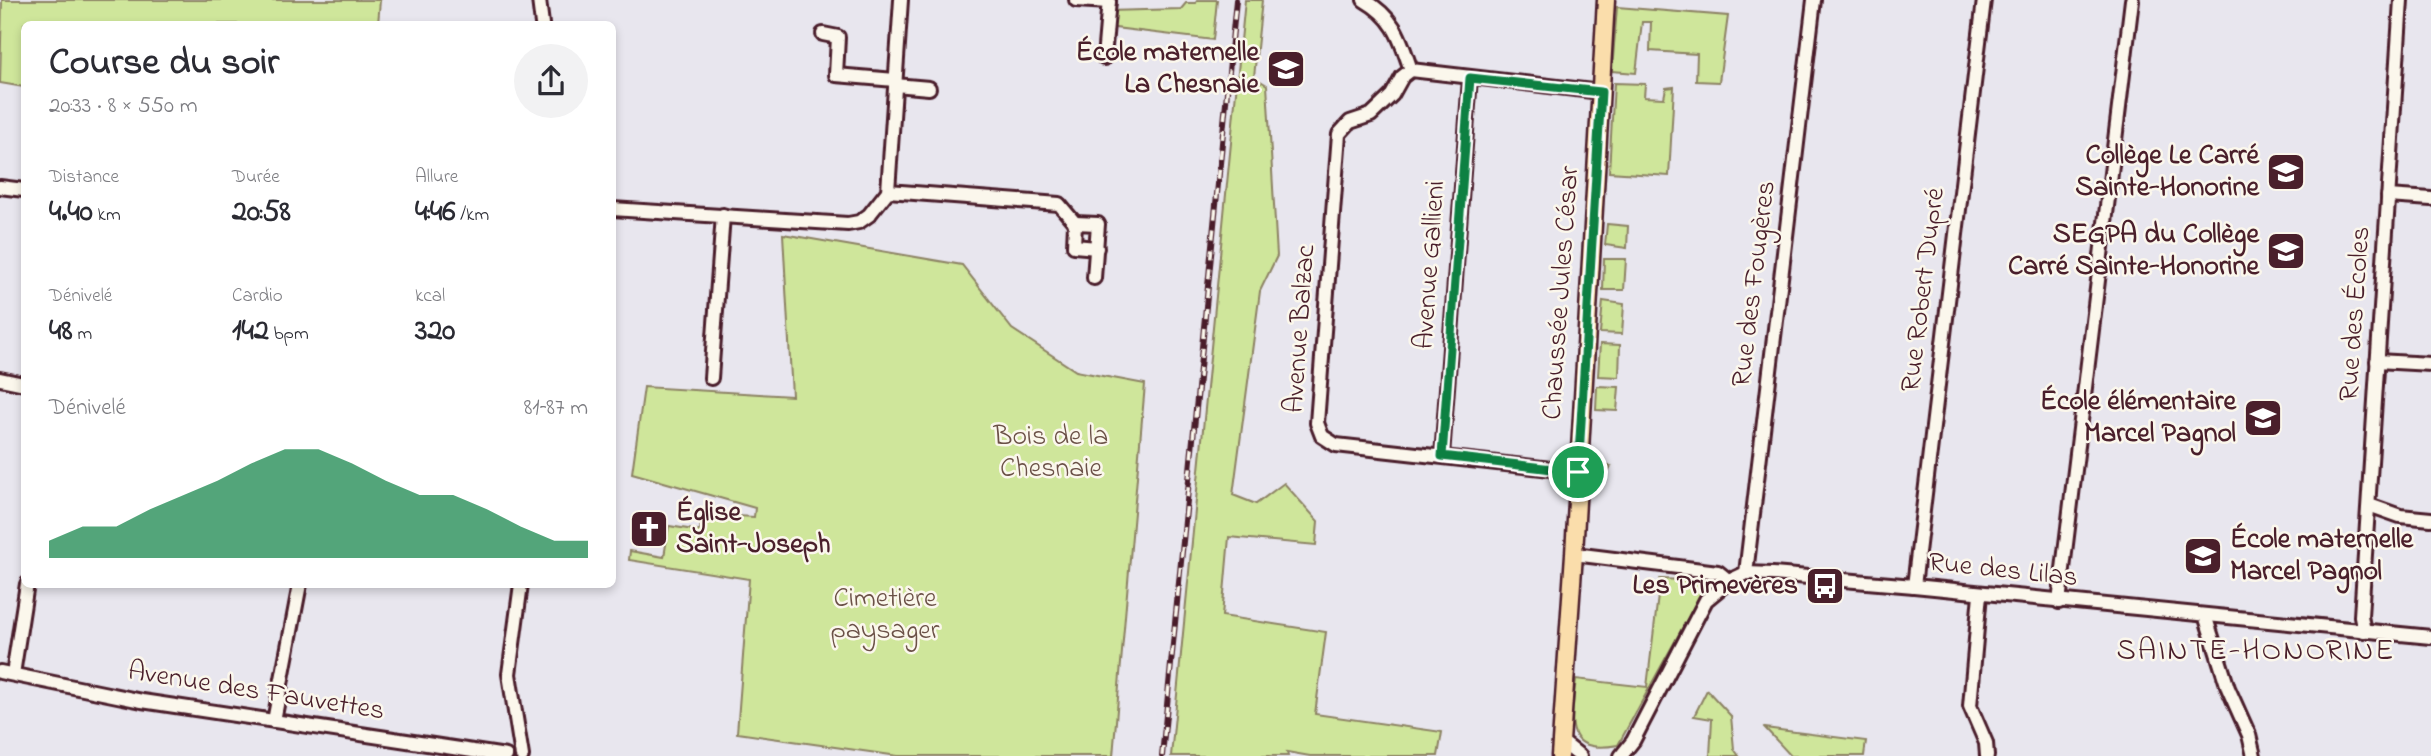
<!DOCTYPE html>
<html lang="fr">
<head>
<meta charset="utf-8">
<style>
  :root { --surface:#fff; --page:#f2f2f3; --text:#2b2b33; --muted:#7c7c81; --accent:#0b8043 }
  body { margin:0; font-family:"Indie Flower",sans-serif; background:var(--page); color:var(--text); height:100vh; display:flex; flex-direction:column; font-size:26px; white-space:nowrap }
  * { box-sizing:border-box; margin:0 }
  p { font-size:23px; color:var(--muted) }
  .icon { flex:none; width:38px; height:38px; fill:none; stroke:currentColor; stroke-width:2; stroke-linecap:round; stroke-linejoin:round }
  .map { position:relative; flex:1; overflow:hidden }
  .drawer { position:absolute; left:21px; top:21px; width:595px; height:567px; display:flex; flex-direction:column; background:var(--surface); border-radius:10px; box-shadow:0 4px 10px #0003 }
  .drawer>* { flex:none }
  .pin { position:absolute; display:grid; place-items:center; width:60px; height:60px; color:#fff; margin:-30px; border:4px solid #fff; border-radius:50%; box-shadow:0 2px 7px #0007 }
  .round { display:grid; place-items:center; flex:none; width:74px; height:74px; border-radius:37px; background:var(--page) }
  .headline { display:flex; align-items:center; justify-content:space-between; height:119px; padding:0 28px }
  h1 { font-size:38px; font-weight:800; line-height:52px }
  .stats { display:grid; grid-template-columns:repeat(3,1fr); gap:10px; height:119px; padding:7px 28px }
  .stats div { display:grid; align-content:center }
  .stats b { font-size:30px; font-weight:800 }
  .stats small { font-size:19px; font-weight:400 }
  .stats p { font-size:19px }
  .chart { height:196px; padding:14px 28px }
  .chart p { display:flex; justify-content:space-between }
  .chart svg { width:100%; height:126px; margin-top:7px; fill:var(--accent); opacity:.7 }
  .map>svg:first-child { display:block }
</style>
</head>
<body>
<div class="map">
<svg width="2431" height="756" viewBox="0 0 2431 756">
  <rect width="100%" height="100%" fill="#e8e6ee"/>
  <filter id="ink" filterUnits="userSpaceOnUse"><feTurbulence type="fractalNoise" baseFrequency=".0143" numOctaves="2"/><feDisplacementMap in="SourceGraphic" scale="14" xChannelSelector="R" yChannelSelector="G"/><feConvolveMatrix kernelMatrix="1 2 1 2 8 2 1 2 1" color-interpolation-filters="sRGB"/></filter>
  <g filter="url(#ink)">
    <g fill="#cfe69b" stroke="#8c8263" stroke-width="2">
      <polygon points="2,0 380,0 378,24 24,24 24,87 0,83"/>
      <polygon points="1197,0 1217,0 1213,40 1107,27 1108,11 1181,9 1186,3 1196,3"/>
      <polygon points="1245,0 1262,0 1254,77 1267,85 1277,256 1260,291 1233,495 1256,504 1284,483 1318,521 1316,545 1229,537 1222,616 1326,632 1315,714 1442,732 1438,756 1310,756 1287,752 1288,756 1171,756"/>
      <polygon points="1617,7 1728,16 1719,82 1696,81 1697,54 1650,51 1651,22 1642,22 1636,73 1612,71"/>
      <polygon points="1614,83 1645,84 1644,97 1664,98 1666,88 1674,87 1669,176 1609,172"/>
      <polygon points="1607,224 1628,226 1627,248 1605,245"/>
      <polygon points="783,234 962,265 1012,329 1076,371 1145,384 1113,756 898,756 737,733 749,579 629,560 630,551 664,557 669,526 700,531 702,514 754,517 755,508 632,473 644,387 792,396"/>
      <polygon points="1604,259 1626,259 1624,290 1603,290"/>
      <polygon points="1603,301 1624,304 1622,334 1600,333"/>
      <polygon points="1600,344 1620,345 1619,377 1598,376"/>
      <polygon points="1597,386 1619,387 1617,411 1596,410"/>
      <polygon points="1592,464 1611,466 1596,491 1590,489"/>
      <path d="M1660,579L1708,581L1618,745C1560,756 1572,717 1576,679L1647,687Z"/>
      <polygon points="1707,690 1731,716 1734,749 1739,756 1710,756 1712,719 1694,716"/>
      <polygon points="1765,728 1866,741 1864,756 1791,756"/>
    </g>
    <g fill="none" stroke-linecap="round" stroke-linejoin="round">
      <g stroke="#4a1f2b" stroke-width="18">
        <g id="minor">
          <polyline points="539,0 542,24"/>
          <polyline points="1076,0 1109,2"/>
          <path d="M1364,0C1395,18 1400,38 1411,70L1402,77L1392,95L1371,115L1350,122L1339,134L1317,423L1322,436L1336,445L1578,472"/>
          <polyline points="823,34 838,37 836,75 895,80"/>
          <polyline points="1104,58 1109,0"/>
          <polyline points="1411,70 1601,92"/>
          <polyline points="895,85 929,88"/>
          <polyline points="0,187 24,190"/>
          <polyline points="888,191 1059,204 1075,223"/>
          <polyline points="2388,196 2431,199"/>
          <polyline points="612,209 848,224 859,222 869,215 888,191 901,0"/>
          <polyline points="1075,223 1098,224 1094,278"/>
          <polyline points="1075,223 1074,246 1097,248"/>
          <polyline points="2377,361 2431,364"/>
          <polyline points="711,378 723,215"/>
          <polyline points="0,379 24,384"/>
          <polyline points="1442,456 1470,78"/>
          <polyline points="2369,505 2400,516 2431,519"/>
          <polyline points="1574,554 1718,572 1729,581"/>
          <polyline points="1746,573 1814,0"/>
          <polyline points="521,584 509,674 522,756"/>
          <polyline points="1914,586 1984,0"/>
          <polyline points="1980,594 1970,706 1986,743 1987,756"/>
          <polyline points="2059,602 2132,0"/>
          <polyline points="2205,615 2228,688 2249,735 2254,756"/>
          <polyline points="2364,631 2361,616 2401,0"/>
          <polyline points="0,672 142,701 506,756"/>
          <polyline points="13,674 27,584"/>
          <polyline points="274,721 300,584"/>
          <polyline points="1561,741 1580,756"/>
          <polyline points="1621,756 1633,741 1706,600 1729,581 1746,573 1773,574 1914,586 2431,637"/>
        </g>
      </g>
      <g stroke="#4a1f2b" stroke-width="21">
        <polyline id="major" points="1560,756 1574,554 1606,0"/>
      </g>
      <use href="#minor" stroke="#fbf7ec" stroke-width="12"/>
      <use href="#major" stroke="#faddab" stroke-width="16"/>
      <g stroke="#4a1f2b" stroke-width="6">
        <polyline id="rail" points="1162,756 1236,0"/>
      </g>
      <use href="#rail" stroke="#fbf7ec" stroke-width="3.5" stroke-dasharray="10" stroke-linecap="butt"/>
    </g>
  </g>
  <g fill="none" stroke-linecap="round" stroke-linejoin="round" filter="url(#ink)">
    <g stroke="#fff" stroke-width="14">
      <polygon id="route" points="1470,78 1601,92 1578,472 1442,456"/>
    </g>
    <use href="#route" stroke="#0b8043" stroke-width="9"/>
  </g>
  <defs>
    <g id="school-square" transform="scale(2.0125)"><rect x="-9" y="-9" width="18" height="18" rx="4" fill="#4a1f2b" stroke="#fbf7ec"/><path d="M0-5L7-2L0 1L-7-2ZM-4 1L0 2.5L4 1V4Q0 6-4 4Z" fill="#fff"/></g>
    <g id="church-square" transform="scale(2.0125)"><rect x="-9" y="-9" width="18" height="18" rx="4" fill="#4a1f2b" stroke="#fbf7ec"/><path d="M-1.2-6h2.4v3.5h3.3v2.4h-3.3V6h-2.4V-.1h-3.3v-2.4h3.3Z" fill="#fff"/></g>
    <g id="bus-square" transform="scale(2.0125)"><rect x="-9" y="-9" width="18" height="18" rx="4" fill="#4a1f2b" stroke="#fbf7ec"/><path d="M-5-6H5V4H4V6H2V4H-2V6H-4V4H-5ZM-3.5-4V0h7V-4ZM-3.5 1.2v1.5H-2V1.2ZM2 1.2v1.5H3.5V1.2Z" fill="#fff"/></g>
  </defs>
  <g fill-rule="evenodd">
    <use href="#school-square" x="1286" y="69"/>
    <use href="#school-square" x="2286" y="172"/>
    <use href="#school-square" x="2286" y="251"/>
    <use href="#school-square" x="2263" y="418"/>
    <use href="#church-square" x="649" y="529"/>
    <use href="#school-square" x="2203" y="556"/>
    <use href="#bus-square" x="1825" y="586"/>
  </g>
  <g text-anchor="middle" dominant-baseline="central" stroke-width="5" stroke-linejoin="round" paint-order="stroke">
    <g font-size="28" font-weight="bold" fill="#4a1f2b" stroke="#fbf7ec" text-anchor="end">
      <text x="1259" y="53">École maternelle<tspan x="1259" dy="32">La Chesnaie</tspan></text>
      <text x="2259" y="156">Collège Le Carré<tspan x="2259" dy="32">Sainte-Honorine</tspan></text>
      <text x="2259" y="235">SEGPA du Collège<tspan x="2259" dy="32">Carré Sainte-Honorine</tspan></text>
      <text x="2236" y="402">École élémentaire<tspan x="2236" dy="32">Marcel Pagnol</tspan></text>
      <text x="676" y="513" text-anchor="start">Église<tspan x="676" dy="32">Saint-Joseph</tspan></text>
      <text x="2230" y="540" text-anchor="start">École maternelle<tspan x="2230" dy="32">Marcel Pagnol</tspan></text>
      <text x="1798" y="586">Les Primevères</text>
    </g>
    <g font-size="28" fill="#4a1f2b" stroke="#fbf7ec">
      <text transform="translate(1431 265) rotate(-86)">Avenue Gallieni</text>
      <text transform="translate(1755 284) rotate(-83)">Rue des Fougères</text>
      <text transform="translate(1924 290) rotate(-83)">Rue Robert Dupré</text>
      <text transform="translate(1562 293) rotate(-86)">Chaussée Jules César</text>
      <text transform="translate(2356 314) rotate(-86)">Rue des Écoles</text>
      <text transform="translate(1301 329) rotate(-86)">Avenue Balzac</text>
      <text transform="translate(2003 571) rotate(6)">Rue des Lilas</text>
      <text transform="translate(256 692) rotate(9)">Avenue des Fauvettes</text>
    </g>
    <g font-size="28" fill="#6b5147" stroke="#fbf7ec">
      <text x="1051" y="437">Bois de la<tspan x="1051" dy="32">Chesnaie</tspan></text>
      <text x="885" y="599">Cimetière<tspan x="885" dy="32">paysager</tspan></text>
    </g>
    <g font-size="30" letter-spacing="2" fill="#4a1f2b" stroke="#fbf7ec">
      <text x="2256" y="652">SAINTE-HONORINE</text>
    </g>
  </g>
</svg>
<div class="pin" style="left:1578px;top:472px;background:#1e9e55"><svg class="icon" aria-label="arrive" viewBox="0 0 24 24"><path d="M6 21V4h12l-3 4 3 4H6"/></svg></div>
<section class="drawer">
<div class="headline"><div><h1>Course du soir</h1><p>20:33 · 8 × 550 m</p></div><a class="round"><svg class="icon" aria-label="share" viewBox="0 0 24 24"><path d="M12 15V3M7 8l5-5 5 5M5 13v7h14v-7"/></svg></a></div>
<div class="stats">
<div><p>Distance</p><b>4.40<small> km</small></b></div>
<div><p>Durée</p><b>20:58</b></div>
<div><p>Allure</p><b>4:46<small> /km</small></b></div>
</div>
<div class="stats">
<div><p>Dénivelé</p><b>48<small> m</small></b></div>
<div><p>Cardio</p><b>142<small> bpm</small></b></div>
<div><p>kcal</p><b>320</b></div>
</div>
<div class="chart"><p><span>Dénivelé</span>81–87 m</p>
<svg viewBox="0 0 160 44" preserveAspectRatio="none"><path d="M0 44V38L10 33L20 33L30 27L40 22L50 17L60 11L70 6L80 6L90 11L100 17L110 22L120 22L130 27L140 33L150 38L160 38V44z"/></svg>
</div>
</section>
</div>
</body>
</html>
